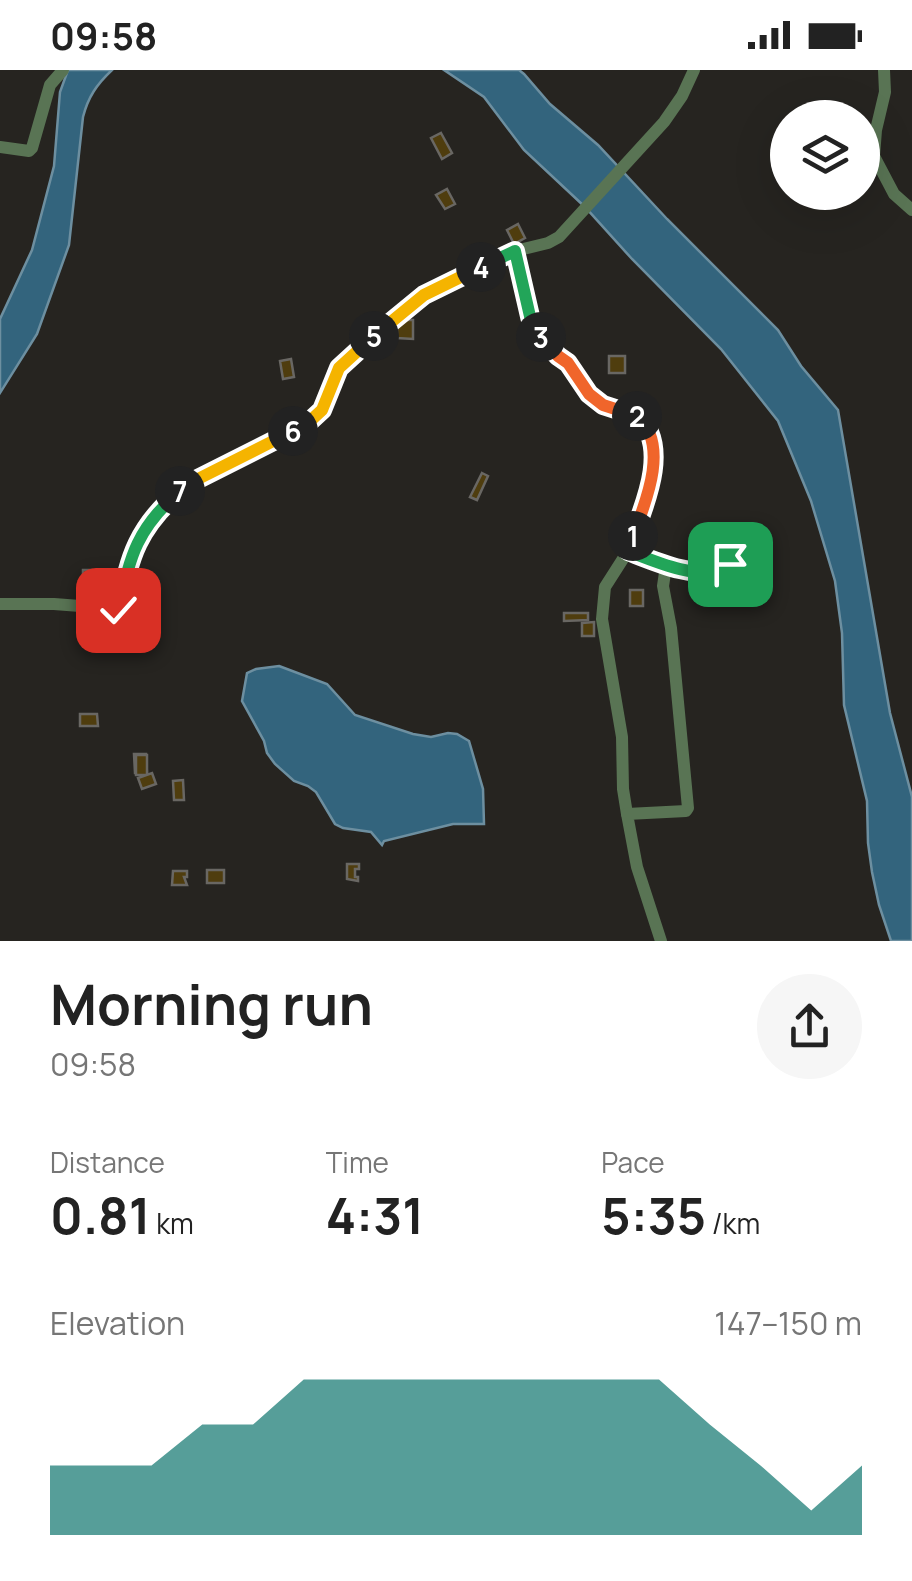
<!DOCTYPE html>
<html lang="en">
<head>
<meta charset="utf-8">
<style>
  :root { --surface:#fff; --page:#f6f6f6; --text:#222; --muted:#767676; --accent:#0f766e }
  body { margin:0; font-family:Manrope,sans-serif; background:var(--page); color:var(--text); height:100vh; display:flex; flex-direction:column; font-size:38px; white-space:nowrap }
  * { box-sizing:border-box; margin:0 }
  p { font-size:32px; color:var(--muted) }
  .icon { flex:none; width:55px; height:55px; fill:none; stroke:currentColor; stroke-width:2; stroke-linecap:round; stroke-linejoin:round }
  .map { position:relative; height:871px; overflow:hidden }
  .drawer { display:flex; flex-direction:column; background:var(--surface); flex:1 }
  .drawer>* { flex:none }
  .controls { position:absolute; left:770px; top:30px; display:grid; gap:20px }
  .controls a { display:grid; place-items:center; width:110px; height:110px; border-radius:50%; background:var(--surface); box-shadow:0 10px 40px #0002; font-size:50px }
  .pin { position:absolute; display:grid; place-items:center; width:85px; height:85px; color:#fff; margin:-42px; border-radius:20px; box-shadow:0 5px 15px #0006 }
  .km { position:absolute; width:50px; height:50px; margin:-25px; border-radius:50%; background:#222; color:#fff; font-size:28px; line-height:50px; text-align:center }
  .round { display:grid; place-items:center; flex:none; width:105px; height:105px; border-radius:52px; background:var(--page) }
  .summary { display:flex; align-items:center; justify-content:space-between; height:170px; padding:0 50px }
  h1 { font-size:55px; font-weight:700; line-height:75px }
  .stats { display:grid; grid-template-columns:repeat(3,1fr); gap:15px; height:170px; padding:10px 50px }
  .stats div { display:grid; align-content:center }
  .stats b { font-size:50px; font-weight:700 }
  .stats small { font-size:28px; font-weight:400 }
  .stats p { font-size:28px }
  .chart { height:280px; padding:20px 50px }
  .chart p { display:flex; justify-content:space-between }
  .chart svg { width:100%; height:180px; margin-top:10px; fill:var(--accent); opacity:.7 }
  .status { display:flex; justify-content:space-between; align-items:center; height:70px; padding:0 50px; background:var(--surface); direction:ltr }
  .status svg { height:28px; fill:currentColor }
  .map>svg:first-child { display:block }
</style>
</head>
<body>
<div class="status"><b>09:58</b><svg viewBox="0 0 49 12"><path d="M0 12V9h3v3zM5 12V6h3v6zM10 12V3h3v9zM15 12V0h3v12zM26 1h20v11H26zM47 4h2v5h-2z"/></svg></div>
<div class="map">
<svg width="912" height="871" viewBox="0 0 912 871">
  <rect width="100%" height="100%" fill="#262420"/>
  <g fill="#33647d" stroke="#6d8fa0" stroke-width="2.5">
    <path d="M68,0H112C97,14 88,27 83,47L69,175L37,264L0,323V249L32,180L54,96L60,22Z"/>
    <polygon points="444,0 519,0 524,4 550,34 598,75 667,149 778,260 801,296 838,340 890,643 912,727 912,871 891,871 879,835 872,802 868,773 867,731 844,635 842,563 835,511 811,431 778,351 721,279 632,189 585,137 524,80 484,27"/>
    <polygon points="279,596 327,614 355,645 413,664 431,667 448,663 457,664 469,671 483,719 484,754 453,754 384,771 382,775 371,762 343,758 335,754 316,722 308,716 294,711 275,694 267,683 264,671 242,631 247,603 256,599"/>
  </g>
  <g fill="#4f3d0e" stroke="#696763" stroke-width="2.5">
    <polygon points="441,63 452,83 442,89 431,68"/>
    <polygon points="447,119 455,134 445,139 436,125"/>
    <polygon points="518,154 525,168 514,174 507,160"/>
    <polygon points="397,250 413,250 413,269 397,268"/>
    <rect x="609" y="286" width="16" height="17"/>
    <polygon points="291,289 294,307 283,309 280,291"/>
    <polygon points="482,403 488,406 477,430 470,427"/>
    <polygon points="83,500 92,500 92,516 98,516 99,522 83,522"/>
    <rect x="630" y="520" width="13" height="16"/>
    <polygon points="564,543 588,543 588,550 564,551"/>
    <polygon points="594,552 594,566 582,566 582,553"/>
    <polygon points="80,644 97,644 98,656 80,656"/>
    <polygon points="134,684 146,684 147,703 135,703"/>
    <rect x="136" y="685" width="11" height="20"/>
    <polygon points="152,703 156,714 142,719 138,708"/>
    <polygon points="183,710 184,730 174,730 173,711"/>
    <polygon points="347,794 359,794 359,799 355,799 355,807 358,807 358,811 347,809"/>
    <rect x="207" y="800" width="17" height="13"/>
    <polygon points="173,801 187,801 187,807 184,807 187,815 172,815"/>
  </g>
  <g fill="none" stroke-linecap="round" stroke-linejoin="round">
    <g stroke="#597454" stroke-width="12">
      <polyline points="884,0 885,22 876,60 874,86 894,124 912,140"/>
      <polyline points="0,77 29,81 32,78 50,15 63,0"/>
      <polyline points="515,181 532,255 558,286 569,293 589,324 603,335 639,347 646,354 655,377 647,428 628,481 666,496"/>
      <polyline points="0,534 54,534 119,539 133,480 165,434 192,412 309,352 322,340 339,298 397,245 425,225 515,181 548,173 559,167 664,52 682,26 694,0"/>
      <polyline points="627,744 623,719 622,667 602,549 605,517 628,481"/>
      <polyline points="661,871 637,797 627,744 686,741 688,738 671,558 663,516 666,496 702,504 728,502 730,494 751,494"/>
    </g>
  </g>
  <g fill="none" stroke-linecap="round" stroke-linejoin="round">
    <g stroke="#fff" stroke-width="20">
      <path id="split-1" d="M633,466L628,481C664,495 688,506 728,502L730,494"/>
    </g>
    <g stroke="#fff" stroke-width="20">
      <path id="split-2" d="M633,466C646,432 670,374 637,346"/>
    </g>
    <g stroke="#fff" stroke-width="20">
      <polyline id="split-3" points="541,267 558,286 568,293 589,324 603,335 637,346"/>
    </g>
    <g stroke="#fff" stroke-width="20">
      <polyline id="split-4" points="481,197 515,181 532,255 541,267"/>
    </g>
    <g stroke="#fff" stroke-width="20">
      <polyline id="split-5" points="374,266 424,225 481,197"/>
    </g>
    <g stroke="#fff" stroke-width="20">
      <polyline id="split-6" points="293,361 309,352 322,340 339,298 374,266"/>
    </g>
    <g stroke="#fff" stroke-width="20">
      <polyline id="split-7" points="180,421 192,412 293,361"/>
    </g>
    <g stroke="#fff" stroke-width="20">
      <path id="split-8" d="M118,540L120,538C128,487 139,456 180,421"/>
    </g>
    <use href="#split-1" stroke="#22a559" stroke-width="12"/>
    <use href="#split-2" stroke="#f0652b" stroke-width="12"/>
    <use href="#split-3" stroke="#f0652b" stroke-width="12"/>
    <use href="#split-4" stroke="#22a559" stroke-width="12"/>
    <use href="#split-5" stroke="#f5b400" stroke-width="12"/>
    <use href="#split-6" stroke="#f5b400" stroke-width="12"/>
    <use href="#split-7" stroke="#f5b400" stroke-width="12"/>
    <use href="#split-8" stroke="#22a559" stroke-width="12"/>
  </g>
</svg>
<div class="controls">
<a><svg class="icon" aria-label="layers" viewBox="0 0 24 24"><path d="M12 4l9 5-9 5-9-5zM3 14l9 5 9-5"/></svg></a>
</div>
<div class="pin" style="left:730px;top:494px;background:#1e9e55"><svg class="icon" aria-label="arrive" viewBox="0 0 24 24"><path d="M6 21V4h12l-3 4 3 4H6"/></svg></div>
<div class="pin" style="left:118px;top:540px;background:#d93025"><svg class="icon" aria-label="check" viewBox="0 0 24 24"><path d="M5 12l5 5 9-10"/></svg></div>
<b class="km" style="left:633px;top:466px">1</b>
<b class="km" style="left:637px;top:346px">2</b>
<b class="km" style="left:541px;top:267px">3</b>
<b class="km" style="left:481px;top:197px">4</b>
<b class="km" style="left:374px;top:266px">5</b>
<b class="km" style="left:293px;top:361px">6</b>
<b class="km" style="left:180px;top:421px">7</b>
</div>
<section class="drawer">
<div class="summary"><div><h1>Morning run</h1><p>09:58</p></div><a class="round"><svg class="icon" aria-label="share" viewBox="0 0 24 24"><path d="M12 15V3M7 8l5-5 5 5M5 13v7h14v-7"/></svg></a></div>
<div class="stats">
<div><p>Distance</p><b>0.81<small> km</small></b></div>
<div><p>Time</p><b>4:31</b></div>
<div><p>Pace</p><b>5:35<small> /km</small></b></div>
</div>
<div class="chart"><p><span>Elevation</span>147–150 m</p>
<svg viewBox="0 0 160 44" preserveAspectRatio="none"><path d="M0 44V27L10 27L20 27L30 17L40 17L50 6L60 6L70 6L80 6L90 6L100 6L110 6L120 6L130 17L140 27L150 38L160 27V44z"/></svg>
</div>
</section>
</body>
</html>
